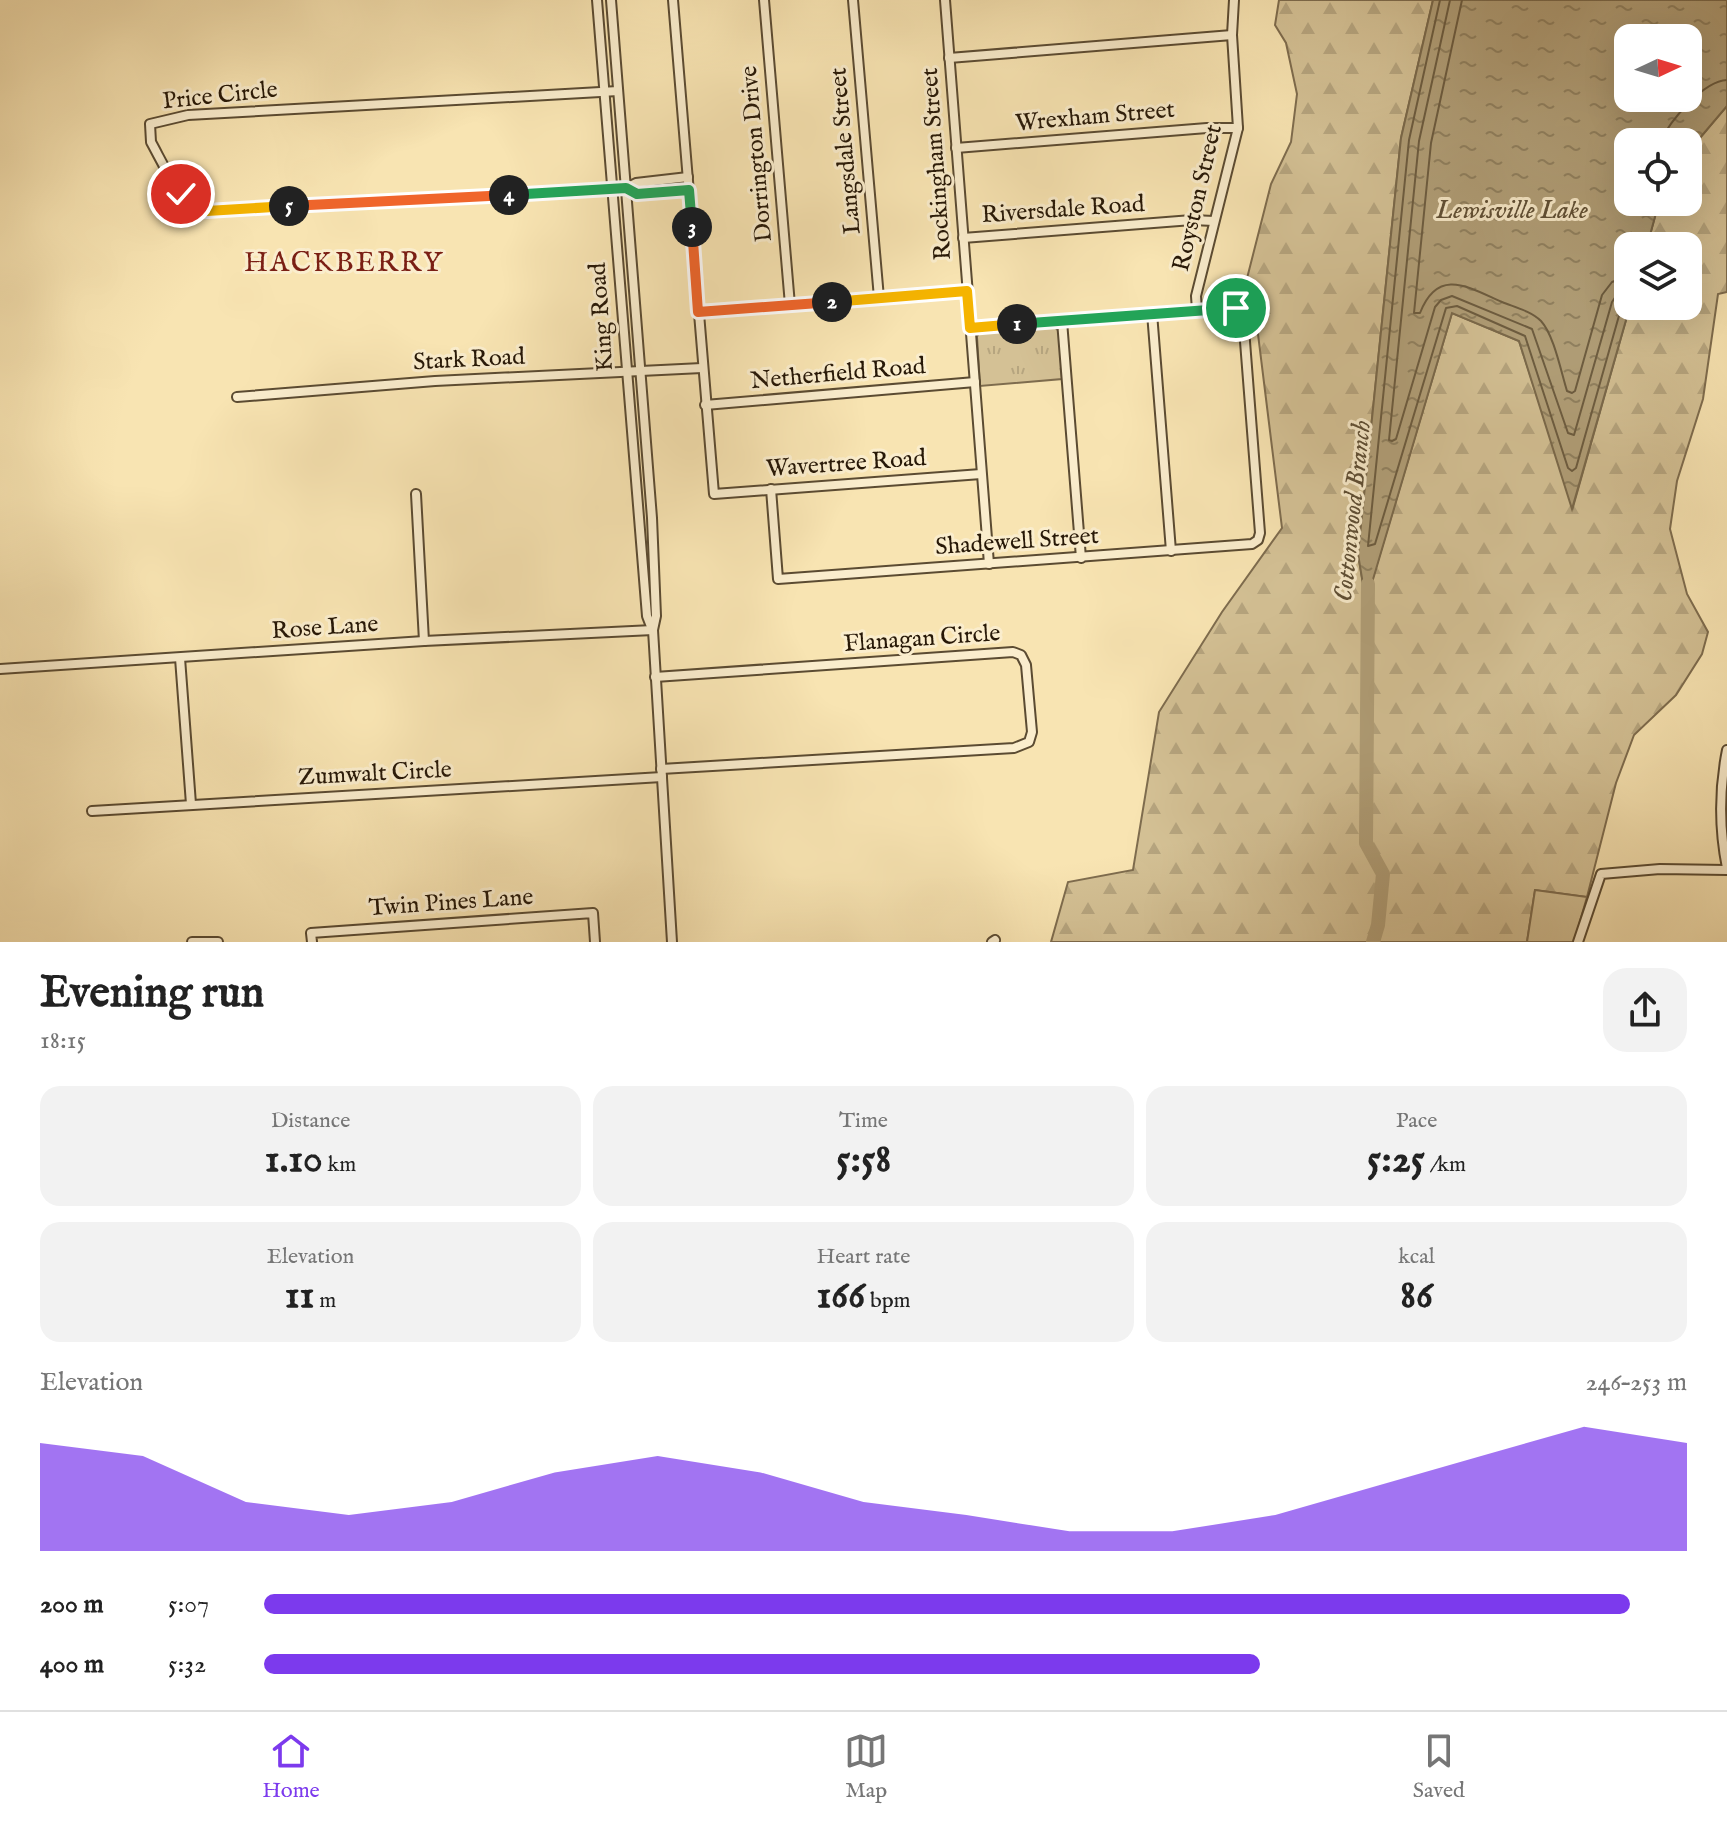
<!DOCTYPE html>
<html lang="en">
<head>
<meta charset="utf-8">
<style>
  :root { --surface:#fff; --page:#f2f2f2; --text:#222; --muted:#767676; --line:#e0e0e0; --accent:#7c3aed }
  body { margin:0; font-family:"IM FELL English",serif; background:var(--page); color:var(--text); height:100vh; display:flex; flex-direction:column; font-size:30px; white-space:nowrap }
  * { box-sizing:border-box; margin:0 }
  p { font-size:26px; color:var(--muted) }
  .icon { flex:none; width:44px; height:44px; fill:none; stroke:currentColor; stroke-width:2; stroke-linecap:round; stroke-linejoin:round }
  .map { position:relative; height:942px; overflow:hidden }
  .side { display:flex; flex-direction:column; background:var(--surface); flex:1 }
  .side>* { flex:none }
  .needle { width:52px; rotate:86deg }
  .tools { position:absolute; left:1614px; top:24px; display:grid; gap:16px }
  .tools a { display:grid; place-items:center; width:88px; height:88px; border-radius:16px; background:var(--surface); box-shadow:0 8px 32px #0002; font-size:40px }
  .pin { position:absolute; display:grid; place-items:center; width:68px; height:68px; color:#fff; margin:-34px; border:4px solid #fff; border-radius:50%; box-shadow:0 2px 8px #0007 }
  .km { position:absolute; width:40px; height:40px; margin:-20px; border-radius:50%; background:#222; color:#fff; font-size:22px; line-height:40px; text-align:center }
  .round { display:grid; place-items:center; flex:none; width:84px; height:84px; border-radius:24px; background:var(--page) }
  .head { display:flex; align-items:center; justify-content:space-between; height:136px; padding:0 40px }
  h1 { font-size:44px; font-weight:700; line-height:60px }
  .figures { display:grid; grid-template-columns:repeat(3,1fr); gap:12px; height:136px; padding:8px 40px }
  .figures div { display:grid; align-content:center; border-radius:20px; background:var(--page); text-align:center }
  .figures b { font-size:40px; font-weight:700 }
  .figures small { font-size:22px; font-weight:400 }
  .figures p { font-size:22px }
  .chart { height:224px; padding:16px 40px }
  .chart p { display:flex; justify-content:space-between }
  .chart svg { width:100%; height:144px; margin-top:8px; fill:var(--accent); opacity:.7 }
  ul { padding:0 40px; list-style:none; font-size:26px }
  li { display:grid; grid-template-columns:128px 96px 1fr; align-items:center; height:60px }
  li i { height:20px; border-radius:10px; background:var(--accent) }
  .dock { display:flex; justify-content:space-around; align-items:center; height:112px; border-top:2px solid var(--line); background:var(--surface); font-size:22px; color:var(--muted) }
  .dock a { display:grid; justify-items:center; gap:4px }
  .dock .current { color:var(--accent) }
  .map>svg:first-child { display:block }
</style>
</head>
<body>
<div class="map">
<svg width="1727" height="942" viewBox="0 0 1727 942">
  <defs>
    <pattern id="grass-tufts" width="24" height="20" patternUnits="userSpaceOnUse" patternTransform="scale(2)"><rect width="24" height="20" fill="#d4c195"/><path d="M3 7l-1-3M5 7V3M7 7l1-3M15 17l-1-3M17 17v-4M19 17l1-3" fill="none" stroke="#b6a57f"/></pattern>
    <pattern id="forest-firs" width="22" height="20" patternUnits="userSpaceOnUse" patternTransform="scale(2)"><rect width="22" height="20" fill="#d4c195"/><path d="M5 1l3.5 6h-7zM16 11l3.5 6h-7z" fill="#b6a57f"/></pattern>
    <pattern id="water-ripples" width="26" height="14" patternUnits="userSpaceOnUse" patternTransform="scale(2)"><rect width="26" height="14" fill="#b19f78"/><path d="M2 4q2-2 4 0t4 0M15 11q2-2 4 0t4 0" fill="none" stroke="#908160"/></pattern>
  </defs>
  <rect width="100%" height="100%" fill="#f8e4b2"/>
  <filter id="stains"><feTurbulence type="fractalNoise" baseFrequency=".0025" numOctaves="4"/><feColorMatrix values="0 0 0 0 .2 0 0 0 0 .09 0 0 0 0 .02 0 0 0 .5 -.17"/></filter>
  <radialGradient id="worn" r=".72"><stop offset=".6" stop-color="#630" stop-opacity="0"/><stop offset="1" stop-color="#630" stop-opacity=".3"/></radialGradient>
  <polygon fill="url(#grass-tufts)" stroke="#7e6c4e" stroke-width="2" points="1053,326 1059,331 1062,379 980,386 977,337 979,332"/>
  <polygon fill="url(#forest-firs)" stroke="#7e6c4e" stroke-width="2" points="1279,0 1433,0 1401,138 1358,554 1366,601 1452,313 1519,341 1573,507 1630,306 1688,306 1688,246 1647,246 1659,202 1688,202 1688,152 1727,106 1727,292 1718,294 1703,399 1677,481 1670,529 1687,594 1708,632 1702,654 1676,695 1634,735 1616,783 1587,897 1535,890 1527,942 1051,942 1068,882 1133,870 1159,712 1222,612 1282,528 1255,310 1242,298 1271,184 1291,142 1297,94 1286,43 1275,25"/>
  <polygon fill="#d4c195" stroke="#7e6c4e" stroke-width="2" points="1535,890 1587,897 1574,942 1527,942"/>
  <path fill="url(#water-ripples)" stroke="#7a694b" stroke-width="2" fill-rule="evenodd" d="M1433,0H1727V106L1688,152V142H1628V202H1659L1647,246H1628L1630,306L1572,509L1519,341L1452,313L1366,603L1358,554L1401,138ZM1628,38H1688V98H1628Z"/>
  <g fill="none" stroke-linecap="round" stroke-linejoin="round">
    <g stroke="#6c5c40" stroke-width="2">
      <polyline points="1440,0 1409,140 1368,546 1375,544 1446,308 1457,306 1525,336 1568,468 1572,471 1576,468 1622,305 1628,299"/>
      <polyline points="1450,0 1419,141 1389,440 1392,441 1396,439 1435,307 1441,300 1452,296 1532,329 1568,433 1574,435 1612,302 1618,293 1628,288"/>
      <path d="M1462,0L1431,143L1414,313H1420C1438,267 1468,287 1502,302C1514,307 1531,311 1541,321C1554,335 1561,372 1567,391L1572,393L1575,391L1602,295L1612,282L1628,276"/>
      <path d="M1660,142C1670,121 1703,81 1727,80"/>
    </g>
    <polyline stroke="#b19f78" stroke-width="14" points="1368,584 1366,843 1383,874 1378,925 1373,942"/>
    <g stroke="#5b4b32" stroke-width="12">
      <g id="minor">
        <polyline points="597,0 647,616 652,629"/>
        <polyline points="611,0 652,518 656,616 653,630 672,942"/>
        <polyline points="673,0 714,494 981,474"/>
        <polyline points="764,0 790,305"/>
        <polyline points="853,0 879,298"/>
        <polyline points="945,0 989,564"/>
        <polyline points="949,58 1232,35"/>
        <path d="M618,91L188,115L150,124L151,142C166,169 177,199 207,211L612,190L626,188L636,183L688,177"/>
        <polyline points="956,148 1207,128 1238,128"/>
        <polyline points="626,188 637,194 689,190"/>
        <polyline points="963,238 1192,220 1214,221"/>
        <polyline points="1197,310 1196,296 1238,128 1232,35 1234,0"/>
        <polyline points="698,312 967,291"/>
        <polyline points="1152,313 1171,551"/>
        <polyline points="1062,321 1081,558"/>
        <polyline points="237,397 435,381 702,368"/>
        <polyline points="705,405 975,382"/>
        <polyline points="771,489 778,579 1252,544 1258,540 1260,533 1243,316 1236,308 970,328"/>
        <polyline points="416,494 424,641"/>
        <polyline points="180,658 191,804"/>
        <polyline points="0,669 424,641 653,630"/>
        <polyline points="655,677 1013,652 1021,655 1026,665 1032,732 1029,742 1014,748 661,769"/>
        <path d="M1727,750C1719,790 1719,828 1727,868"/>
        <polyline points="92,811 662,777"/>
        <polyline points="192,942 218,942"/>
        <polyline points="312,942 311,933 593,913 595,942"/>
        <polyline points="992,942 995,940"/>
        <polyline points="1578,942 1601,874 1660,869 1727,870"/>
      </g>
    </g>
    <use href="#minor" stroke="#faedcd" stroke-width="8"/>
  </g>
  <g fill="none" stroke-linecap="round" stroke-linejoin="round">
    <g stroke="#fff" stroke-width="16">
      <polyline id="split-1" points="1017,324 1236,308"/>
    </g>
    <g stroke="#fff" stroke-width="16">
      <polyline id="split-2" points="832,302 967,291 970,328 1017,324"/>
    </g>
    <g stroke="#fff" stroke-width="16">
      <polyline id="split-3" points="692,227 698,312 832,302"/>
    </g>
    <g stroke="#fff" stroke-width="16">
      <polyline id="split-4" points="509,195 626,188 637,194 689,190 692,227"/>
    </g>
    <g stroke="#fff" stroke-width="16">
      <polyline id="split-5" points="289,206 509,195"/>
    </g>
    <g stroke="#fff" stroke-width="16">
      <polyline id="split-6" points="181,194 190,204 207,211 289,206"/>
    </g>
    <use href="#split-1" stroke="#22a559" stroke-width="10"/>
    <use href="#split-2" stroke="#f5b400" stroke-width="10"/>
    <use href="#split-3" stroke="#f0652b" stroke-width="10"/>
    <use href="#split-4" stroke="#22a559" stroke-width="10"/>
    <use href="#split-5" stroke="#f0652b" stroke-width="10"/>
    <use href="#split-6" stroke="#f5b400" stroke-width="10"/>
  </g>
  <g text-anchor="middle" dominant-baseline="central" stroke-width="6" stroke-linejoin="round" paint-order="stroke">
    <g font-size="24" fill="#271807" stroke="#faedcd">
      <text transform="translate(220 96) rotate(-6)">Price Circle</text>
      <text transform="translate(1095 117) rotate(-5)">Wrexham Street</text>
      <text transform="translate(846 151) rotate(-95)">Langsdale Street</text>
      <text transform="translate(757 154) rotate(-95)">Dorrington Drive</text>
      <text transform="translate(937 164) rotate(-94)">Rockingham Street</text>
      <text transform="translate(1198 198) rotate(-77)">Royston Street</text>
      <text transform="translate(1063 210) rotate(-4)">Riversdale Road</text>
      <text transform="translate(602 317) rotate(-94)">King Road</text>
      <text transform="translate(469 360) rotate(-3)">Stark Road</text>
      <text transform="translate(838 374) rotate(-5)">Netherfield Road</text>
      <text transform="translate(846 464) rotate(-4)">Wavertree Road</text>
      <text transform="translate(1017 542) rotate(-4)">Shadewell Street</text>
      <text transform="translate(325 628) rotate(-4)">Rose Lane</text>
      <text transform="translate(922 639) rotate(-4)">Flanagan Circle</text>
      <text transform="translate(375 774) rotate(-3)">Zumwalt Circle</text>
      <text transform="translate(451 903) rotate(-4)">Twin Pines Lane</text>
    </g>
    <g font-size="26" font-style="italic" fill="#5e4e34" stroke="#faedcd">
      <text x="1512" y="210">Lewisville Lake</text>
      <text transform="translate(1353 511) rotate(-84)">Cottonwood Branch</text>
    </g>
    <g font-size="28" letter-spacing="2" fill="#7a1f14" stroke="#faedcd">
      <text x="344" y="263">HACKBERRY</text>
    </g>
  </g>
  <rect width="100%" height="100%" filter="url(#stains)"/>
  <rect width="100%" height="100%" fill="url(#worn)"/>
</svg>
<div class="tools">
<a><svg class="needle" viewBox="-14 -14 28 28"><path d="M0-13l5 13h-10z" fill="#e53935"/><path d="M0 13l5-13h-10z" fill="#767676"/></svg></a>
<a><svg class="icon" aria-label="locate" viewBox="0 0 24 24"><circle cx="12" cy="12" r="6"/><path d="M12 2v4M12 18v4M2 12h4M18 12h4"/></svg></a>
<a><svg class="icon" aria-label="layers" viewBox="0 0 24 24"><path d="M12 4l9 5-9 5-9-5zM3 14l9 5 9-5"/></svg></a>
</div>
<div class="pin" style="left:1236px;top:308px;background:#1e9e55"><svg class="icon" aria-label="arrive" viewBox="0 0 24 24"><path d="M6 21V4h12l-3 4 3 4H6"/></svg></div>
<div class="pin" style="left:181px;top:194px;background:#d93025"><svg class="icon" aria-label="check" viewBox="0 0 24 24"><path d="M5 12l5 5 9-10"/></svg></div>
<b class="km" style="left:1017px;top:324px">1</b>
<b class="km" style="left:832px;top:302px">2</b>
<b class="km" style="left:692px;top:227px">3</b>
<b class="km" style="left:509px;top:195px">4</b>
<b class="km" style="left:289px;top:206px">5</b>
</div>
<section class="side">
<div class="head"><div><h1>Evening run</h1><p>18:15</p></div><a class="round"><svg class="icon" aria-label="share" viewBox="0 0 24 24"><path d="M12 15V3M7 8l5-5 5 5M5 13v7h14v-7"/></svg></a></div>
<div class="figures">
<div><p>Distance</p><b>1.10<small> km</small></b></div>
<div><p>Time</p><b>5:58</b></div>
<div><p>Pace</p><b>5:25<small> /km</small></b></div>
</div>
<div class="figures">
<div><p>Elevation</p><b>11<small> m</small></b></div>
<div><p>Heart rate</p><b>166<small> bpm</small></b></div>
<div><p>kcal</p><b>86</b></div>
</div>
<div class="chart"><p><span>Elevation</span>246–253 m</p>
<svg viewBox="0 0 160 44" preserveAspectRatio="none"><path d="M0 44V11L10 15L20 29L30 33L40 29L50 20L60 15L70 20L80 29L90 33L100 38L110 38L120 33L130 24L140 15L150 6L160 11V44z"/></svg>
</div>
<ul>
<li><b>200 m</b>5:07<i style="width:96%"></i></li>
<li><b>400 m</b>5:32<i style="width:70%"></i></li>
</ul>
</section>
<nav class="dock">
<a class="current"><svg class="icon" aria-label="home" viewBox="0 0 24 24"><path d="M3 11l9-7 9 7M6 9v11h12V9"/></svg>Home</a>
<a><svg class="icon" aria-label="map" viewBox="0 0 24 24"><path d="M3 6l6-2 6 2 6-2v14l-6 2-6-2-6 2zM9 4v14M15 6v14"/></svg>Map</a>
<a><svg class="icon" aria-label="saved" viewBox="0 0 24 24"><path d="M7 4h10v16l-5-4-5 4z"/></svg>Saved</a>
</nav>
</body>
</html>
